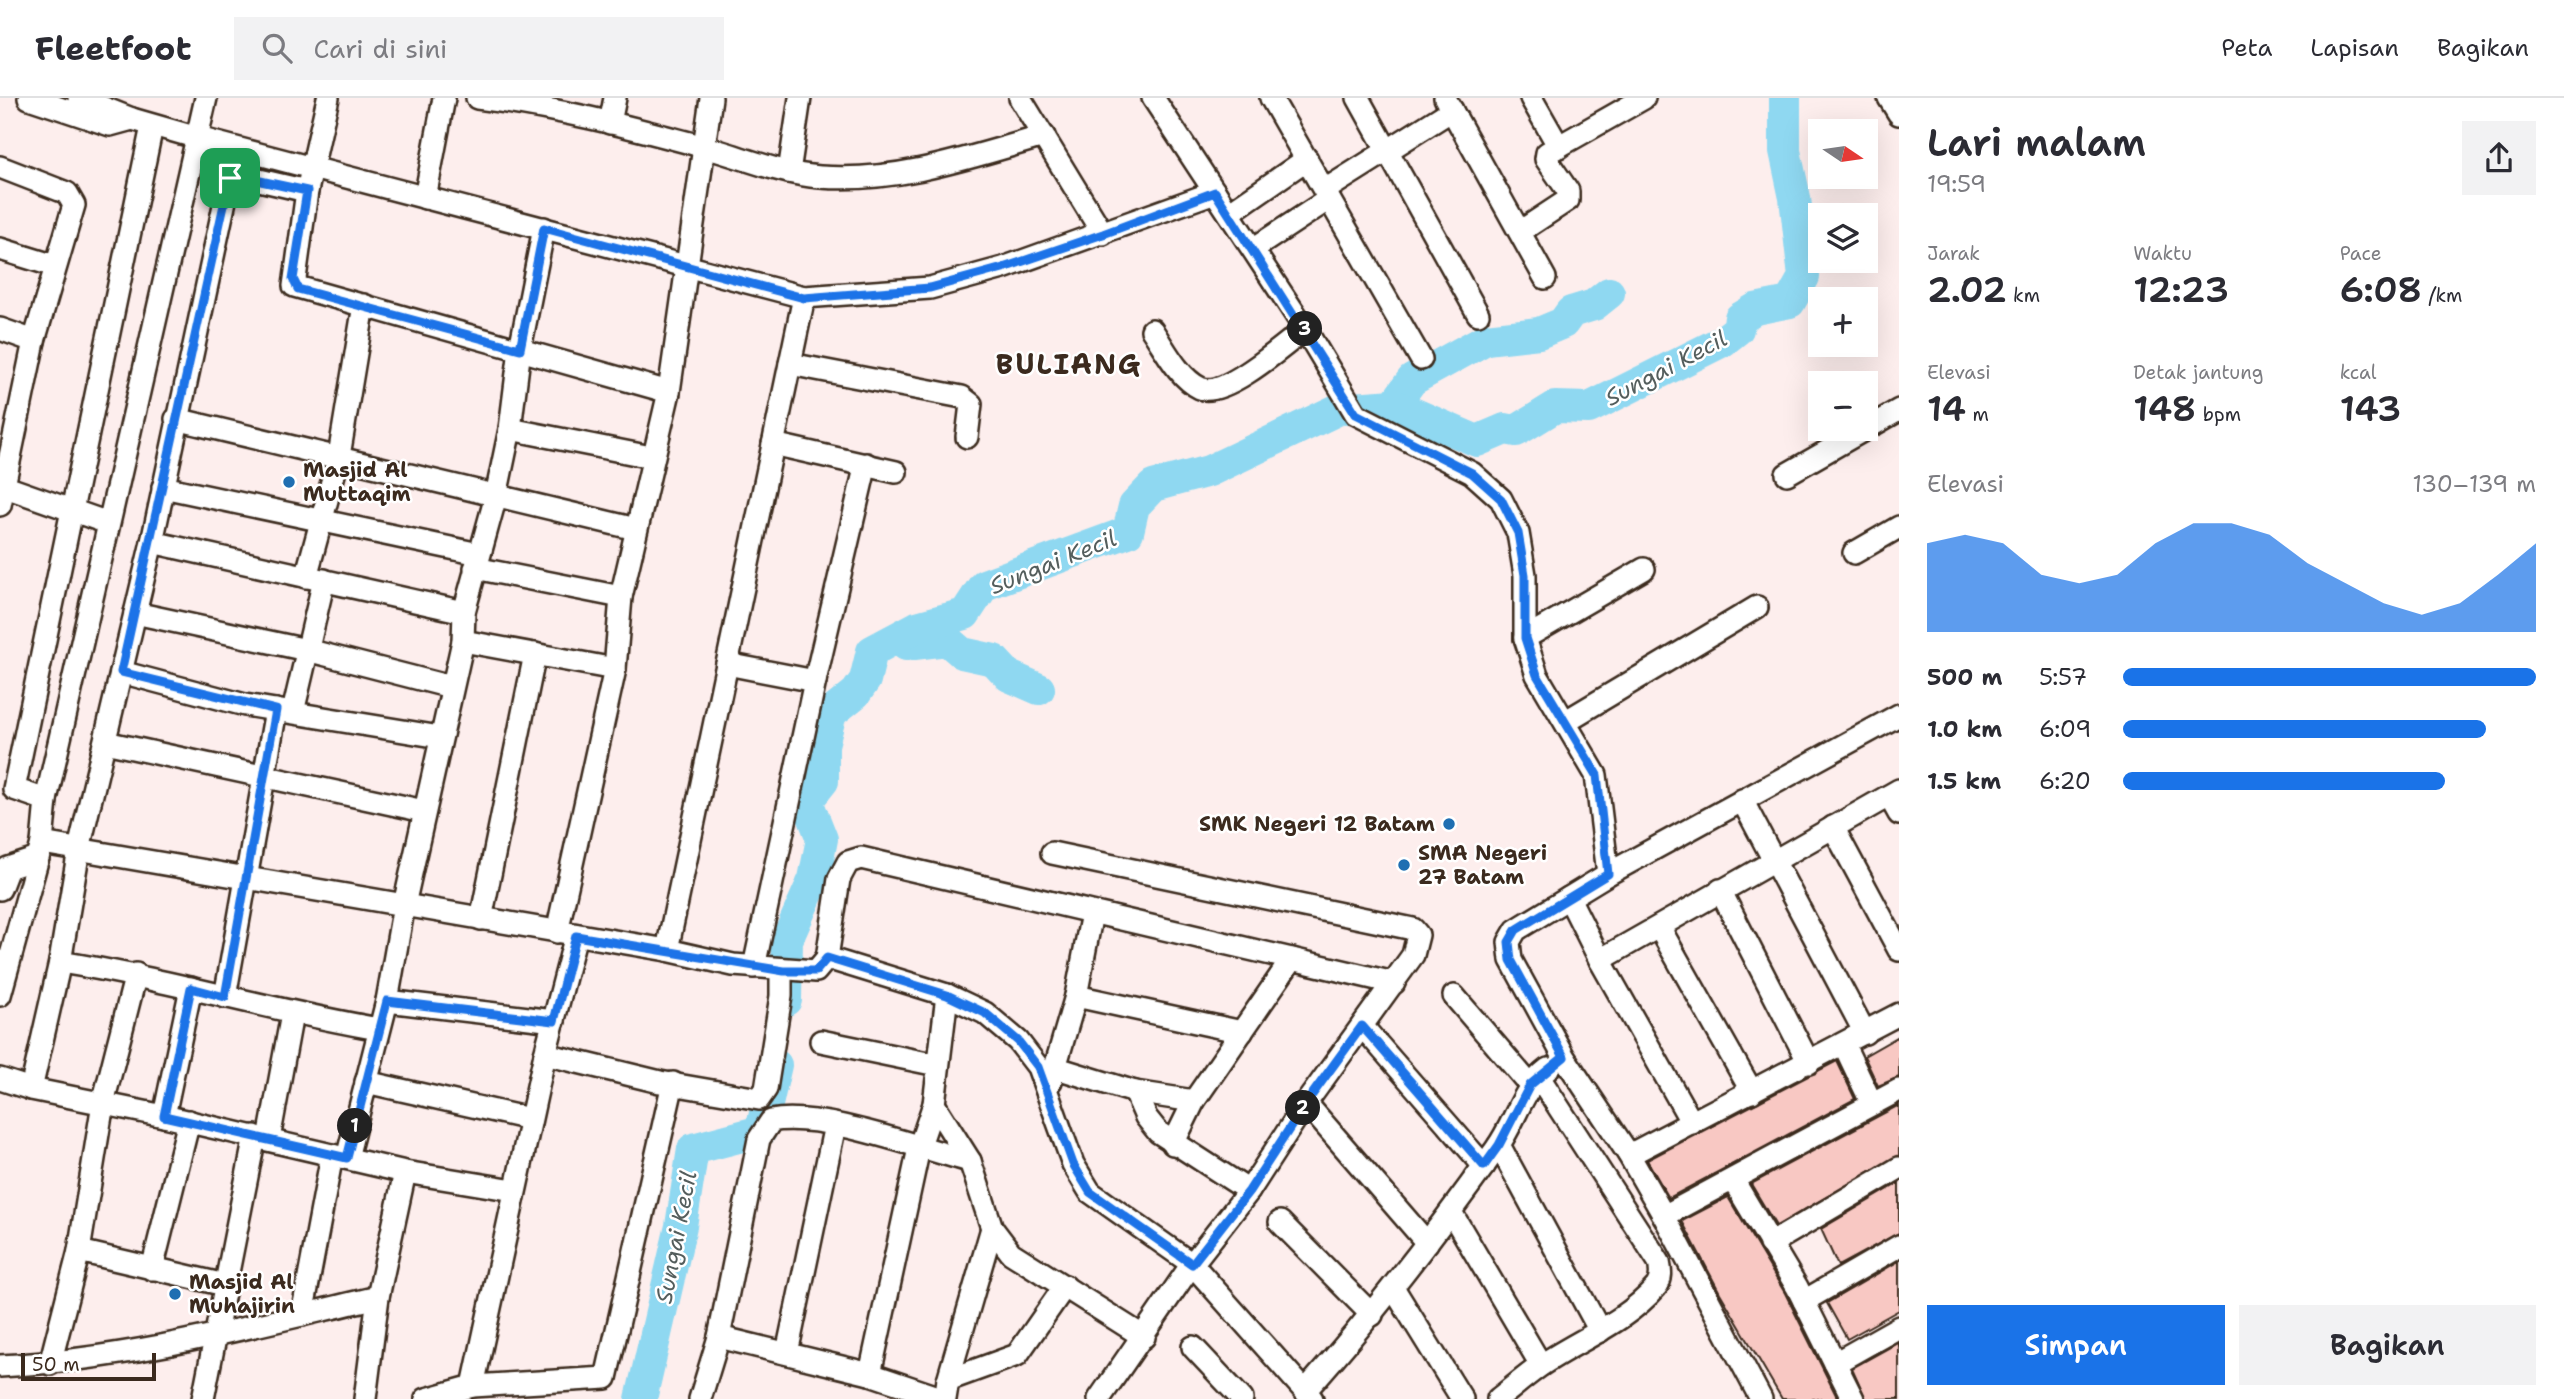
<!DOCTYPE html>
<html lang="id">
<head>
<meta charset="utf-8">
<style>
  :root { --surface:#fff; --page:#f2f2f3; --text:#2b2b33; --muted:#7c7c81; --line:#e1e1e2; --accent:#1a73e8 }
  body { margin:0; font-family:"Shantell Sans",sans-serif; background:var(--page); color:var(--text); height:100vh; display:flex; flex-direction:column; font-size:26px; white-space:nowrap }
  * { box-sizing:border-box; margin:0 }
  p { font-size:23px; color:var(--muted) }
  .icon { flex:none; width:38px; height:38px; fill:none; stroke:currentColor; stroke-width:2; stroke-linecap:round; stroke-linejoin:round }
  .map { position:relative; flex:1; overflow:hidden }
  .side { display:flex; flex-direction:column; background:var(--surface); width:665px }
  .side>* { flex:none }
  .needle { width:46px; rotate:103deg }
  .tools { position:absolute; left:1808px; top:21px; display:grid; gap:14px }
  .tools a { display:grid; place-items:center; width:70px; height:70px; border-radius:0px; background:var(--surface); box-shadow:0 7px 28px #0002; font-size:35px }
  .scale { position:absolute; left:21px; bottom:18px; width:135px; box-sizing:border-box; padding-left:7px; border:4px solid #3b2a1e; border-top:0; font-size:19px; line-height:24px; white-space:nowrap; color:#3b2a1e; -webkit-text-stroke:5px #fff; paint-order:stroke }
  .pin { position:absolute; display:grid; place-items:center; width:60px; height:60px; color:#fff; margin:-30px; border-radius:14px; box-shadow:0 4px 10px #0006 }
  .km { position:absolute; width:35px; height:35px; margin:-18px; border-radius:50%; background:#222; color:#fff; font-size:19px; line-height:35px; text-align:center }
  .round { display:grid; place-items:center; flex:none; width:74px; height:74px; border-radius:0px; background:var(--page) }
  .overview { display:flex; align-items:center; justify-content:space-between; height:119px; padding:0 28px }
  h1 { font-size:38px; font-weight:600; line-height:52px }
  .figures { display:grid; grid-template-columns:repeat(3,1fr); gap:10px; height:119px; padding:7px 28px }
  .figures div { display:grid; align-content:center }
  .figures b { font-size:35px; font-weight:600 }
  .figures small { font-size:19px; font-weight:400 }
  .figures p { font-size:19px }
  .chart { height:196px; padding:14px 28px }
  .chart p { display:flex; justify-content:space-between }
  .chart svg { width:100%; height:126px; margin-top:7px; fill:var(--accent); opacity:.7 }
  .button { display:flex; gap:14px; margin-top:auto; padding:14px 28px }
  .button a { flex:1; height:80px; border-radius:0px; background:var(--accent); color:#fff; font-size:28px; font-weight:600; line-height:80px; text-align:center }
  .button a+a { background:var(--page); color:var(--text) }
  ul { padding:0 28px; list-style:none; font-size:23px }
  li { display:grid; grid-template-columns:112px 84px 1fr; align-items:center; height:52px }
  li i { height:18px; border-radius:9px; background:var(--accent) }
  header { display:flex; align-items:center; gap:42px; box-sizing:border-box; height:98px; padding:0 35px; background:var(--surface); border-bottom:2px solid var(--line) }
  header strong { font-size:33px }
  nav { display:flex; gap:38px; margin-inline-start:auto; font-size:24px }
  .search { width:490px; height:63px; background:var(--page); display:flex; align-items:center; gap:18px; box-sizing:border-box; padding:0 24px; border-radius:0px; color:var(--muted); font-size:26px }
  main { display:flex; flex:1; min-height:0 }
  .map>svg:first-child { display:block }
</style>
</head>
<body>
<header>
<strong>Fleetfoot</strong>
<div class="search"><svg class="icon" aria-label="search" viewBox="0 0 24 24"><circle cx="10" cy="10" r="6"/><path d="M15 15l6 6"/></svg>Cari di sini</div>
<nav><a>Peta</a><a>Lapisan</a><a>Bagikan</a></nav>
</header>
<main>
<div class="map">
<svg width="1899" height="1301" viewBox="0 0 1899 1301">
  <rect width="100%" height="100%" fill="#fdeeed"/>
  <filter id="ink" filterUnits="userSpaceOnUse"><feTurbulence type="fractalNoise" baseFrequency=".0143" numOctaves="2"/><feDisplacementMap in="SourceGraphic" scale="14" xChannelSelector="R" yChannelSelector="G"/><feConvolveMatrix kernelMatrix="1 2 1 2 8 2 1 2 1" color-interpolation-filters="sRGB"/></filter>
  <g filter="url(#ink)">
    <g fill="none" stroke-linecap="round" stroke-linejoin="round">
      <g stroke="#8fd8f1" stroke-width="32">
        <polyline points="1394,307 1412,282 1486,241 1539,235 1563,225 1571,214 1594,207 1609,195"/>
        <polyline points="906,547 947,542 962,555 994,562 1009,578 1039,591"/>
        <polyline points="786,902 787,842 814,781 822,741 807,703 823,683 823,647 831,615 856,595 865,582 872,553 917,529 965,516 984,487 1128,434 1134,408 1153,388 1209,373 1339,311 1394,307 1477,343 1505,331 1516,333 1555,309 1589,310 1723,243 1738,231 1740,220 1755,211 1790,204 1804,179 1795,100 1785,53 1785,0"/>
        <polyline points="641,1301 681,1128 693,1051 761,1033 776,967"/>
      </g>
    </g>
    <g fill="#f8c8c3" stroke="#3b2a1e" stroke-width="2">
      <polygon points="1899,938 1899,979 1878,988 1864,958"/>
      <polygon points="1837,963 1855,1001 1669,1100 1647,1062"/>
      <polygon points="1899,1007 1899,1057 1776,1128 1751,1086"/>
      <polygon points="1899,1085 1899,1135 1838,1168 1821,1131"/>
      <polygon points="1728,1099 1785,1195 1838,1301 1782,1301 1720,1195 1682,1123"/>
      <polygon points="1899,1163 1899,1212 1847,1241 1827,1205"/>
      <polygon points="1899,1244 1899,1301 1866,1301 1852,1270"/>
    </g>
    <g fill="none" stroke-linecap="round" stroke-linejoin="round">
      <g stroke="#3b2a1e" stroke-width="26">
        <g id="minor">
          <polyline points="29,0 110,27 132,21"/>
          <polyline points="79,0 132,21 198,40 804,199 930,190 1003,170 1215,94"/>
          <polyline points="328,0 307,93 294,188 669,294"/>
          <path d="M477,0C553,9 627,28 701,48C740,58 779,76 820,79C897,85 971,59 1044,38"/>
          <polyline points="1020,0 1103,136"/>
          <polyline points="1153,0 1305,231 1356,316 1472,375 1501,401 1518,435 1525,477 1525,540 1537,577 1596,677 1608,776"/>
          <polyline points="1271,0 1421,261"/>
          <polyline points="1358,0 1478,216"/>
          <polyline points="1445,0 1545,180"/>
          <polyline points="1531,0 1559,49"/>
          <polyline points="1889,0 1899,16"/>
          <polyline points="610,25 615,0"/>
          <polyline points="0,69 67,95 74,107 34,243 0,407"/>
          <polyline points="789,74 800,0"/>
          <polyline points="1325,92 1452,12"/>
          <polyline points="425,100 444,0"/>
          <polyline points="1229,115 1307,61"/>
          <polyline points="1521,133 1568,102 1568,93 1546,61 1547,55 1644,0"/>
          <polyline points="0,151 55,168"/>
          <polyline points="1253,151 1329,101"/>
          <polyline points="0,231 34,243"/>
          <path d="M1152,232C1165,251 1179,280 1200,290C1223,301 1286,246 1305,231"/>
          <polyline points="790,266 962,299 971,306 967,339"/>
          <polyline points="176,321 636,431"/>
          <polyline points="510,331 651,359"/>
          <polyline points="773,346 896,374"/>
          <polyline points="1787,376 1899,312"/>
          <polyline points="0,387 108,425"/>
          <polyline points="163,389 479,456"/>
          <polyline points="152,444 464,514"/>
          <polyline points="1854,455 1899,429"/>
          <polyline points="475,470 621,499"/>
          <polyline points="306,479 339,358 364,207"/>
          <polyline points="135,515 307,552 451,589"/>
          <polyline points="1525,540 1644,471"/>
          <polyline points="463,543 615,571"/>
          <polyline points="727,566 815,583"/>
          <polyline points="121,574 245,607 440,639"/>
          <polyline points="293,614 324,482"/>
          <polyline points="1566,623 1757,509"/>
          <polyline points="105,644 424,713"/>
          <polyline points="1889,698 1899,716"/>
          <polyline points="46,702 14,691 152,28"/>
          <polyline points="1742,702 1865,935"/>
          <polyline points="1833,729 1899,852"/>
          <polyline points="42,745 667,852 733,867 816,873 827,860 947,897 985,915 1018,943 1038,969 1073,1066 1090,1094 1192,1166 1312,1301"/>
          <polyline points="1052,755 1413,831 1418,837 1413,857 1306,1005 1249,1093 1192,1166 1099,1301"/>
          <polyline points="0,791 8,770 38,760"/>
          <polyline points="1720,792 1809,965"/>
          <polyline points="1569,800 1600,862 1692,1025"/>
          <polyline points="481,821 535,556"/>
          <polyline points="1659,829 1752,994"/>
          <polyline points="557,834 615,571 621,499 669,294 711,0"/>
          <polyline points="667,852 804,199"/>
          <polyline points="827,860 839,781 848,764 861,760 1394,885"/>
          <polyline points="1600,862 1899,692"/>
          <path d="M60,864C168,881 272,913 379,931"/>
          <polyline points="754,869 815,583 866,366"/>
          <polyline points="0,897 42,745 46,702 206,0"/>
          <polyline points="1076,898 1242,934"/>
          <polyline points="1454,898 1530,987"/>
          <polyline points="225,899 276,612"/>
          <polyline points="387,903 554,923"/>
          <polyline points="1362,928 1484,1068"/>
          <polyline points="821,943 937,967"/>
          <polyline points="1844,947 1872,1006"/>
          <polyline points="545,956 660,984 759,1001 766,991 781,898 781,872"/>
          <polyline points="1057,970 1135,994 1146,1019 1158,1034 1249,1093"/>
          <polyline points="0,981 31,991 164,1018 405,1074 514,1092"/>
          <polyline points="1051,983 1076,898 1092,815"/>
          <polyline points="366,984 530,1021"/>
          <polyline points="31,991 60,864 79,751 152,444 229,84 233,77 237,77 307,93"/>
          <polyline points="1135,994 1194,1003"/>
          <polyline points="1306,1005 1427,1145"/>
          <polyline points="934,1006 970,1063 992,1130 1011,1155 1144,1239"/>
          <polyline points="164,1018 191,890"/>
          <polyline points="269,1041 292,916"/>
          <polyline points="1173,1046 1194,1003 1292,861"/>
          <polyline points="1499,1047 1600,1233"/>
          <polyline points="1629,1057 1899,916"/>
          <polyline points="347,1060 387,903 404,807 463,543 464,514 496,398 510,331 520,251 544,130"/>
          <polyline points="1733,1082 1797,1189 1853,1301"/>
          <polyline points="1451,1114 1541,1267"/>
          <polyline points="1664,1118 1899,992"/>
          <polyline points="1280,1124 1372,1217"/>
          <polyline points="1770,1146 1899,1070"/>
          <polyline points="79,1153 225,1187"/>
          <polyline points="152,1171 189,1023"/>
          <polyline points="1394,1191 1462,1301"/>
          <polyline points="1804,1203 1899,1148"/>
          <polyline points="302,1217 332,1057"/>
          <polyline points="719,1239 870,1276 944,1301"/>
          <polyline points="1193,1249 1242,1301"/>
          <polyline points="787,1255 835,1027"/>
          <polyline points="1835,1265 1899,1229"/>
          <polyline points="50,1266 79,1153 103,1005 136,876"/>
          <path d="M0,1268C129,1262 253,1228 378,1199"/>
          <polyline points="870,1276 919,1050 934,1006 947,897"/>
          <polyline points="948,1282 1017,1257 1065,1188"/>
          <polyline points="473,1288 545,956 576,837"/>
          <path d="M1306,1292C1375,1215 1436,1135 1496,1051C1516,1024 1521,991 1548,971"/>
          <polyline points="203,1301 255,1038"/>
          <polyline points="365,1301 378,1199 405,1074"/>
          <polyline points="426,1301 473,1288 606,1280 673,985"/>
          <path d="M700,1301L719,1239L759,1041L771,1023C822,1013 918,1050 970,1063"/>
          <polyline points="945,1301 948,1282 992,1130"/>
          <path d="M1498,1301C1512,1290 1526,1278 1540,1268C1578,1242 1625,1225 1656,1189C1662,1182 1661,1173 1659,1164L1539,979"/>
          <polyline points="1761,1301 1664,1118 1629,1057 1564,959 1511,862 1509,844 1516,832 1608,776 1899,617"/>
        </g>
      </g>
      <use href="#minor" stroke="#fff" stroke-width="21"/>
    </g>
  </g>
  <g fill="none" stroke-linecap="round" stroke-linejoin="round" filter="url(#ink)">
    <g stroke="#fff" stroke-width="14">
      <polygon id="route" points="233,77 307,93 293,181 298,191 520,251 544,130 804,200 930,190 1003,170 1103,136 1215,94 1356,316 1472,375 1501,401 1518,435 1525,477 1525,540 1537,577 1597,677 1608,776 1516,832 1509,844 1511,862 1564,959 1530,987 1499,1047 1484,1068 1362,928 1306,1005 1249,1093 1192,1166 1090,1094 1073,1066 1038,969 1018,943 985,915 947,897 827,860 816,873 784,873 576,838 554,923 387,903 347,1060 164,1018 191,890 225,899 276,612 121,574 229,84"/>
    </g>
    <use href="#route" stroke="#1a73e8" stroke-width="9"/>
  </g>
  <g fill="#1f6fb2" stroke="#fff" stroke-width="2.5">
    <circle cx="289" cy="384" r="7"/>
    <circle cx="1449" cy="726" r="7"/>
    <circle cx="1404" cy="767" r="7"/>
    <circle cx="175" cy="1196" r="7"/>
  </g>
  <g text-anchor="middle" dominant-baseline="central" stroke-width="5" stroke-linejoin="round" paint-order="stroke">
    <g font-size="21" font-weight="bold" fill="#3b2a1e" stroke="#fff" text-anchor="start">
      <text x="303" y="372">Masjid Al<tspan x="303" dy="24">Muttaqim</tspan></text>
      <text x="1435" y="726" text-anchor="end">SMK Negeri 12 Batam</text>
      <text x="1418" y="755">SMA Negeri<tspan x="1418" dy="24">27 Batam</tspan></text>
      <text x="189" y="1184">Masjid Al<tspan x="189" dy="24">Muhajirin</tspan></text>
    </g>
    <g font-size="23" font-style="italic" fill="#545e5d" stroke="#fff">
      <text transform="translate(1666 270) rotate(-28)">Sungai Kecil</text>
      <text transform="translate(1053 464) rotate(-22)">Sungai Kecil</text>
      <text transform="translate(676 1139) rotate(-79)">Sungai Kecil</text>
    </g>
    <g font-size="28" font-weight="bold" letter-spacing="2" fill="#3b2a1e" stroke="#fff">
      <text x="1069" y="266">BULIANG</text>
    </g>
  </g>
</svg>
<div class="tools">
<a><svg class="needle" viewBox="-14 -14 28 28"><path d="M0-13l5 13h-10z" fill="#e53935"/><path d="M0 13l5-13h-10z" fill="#7c7c81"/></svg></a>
<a><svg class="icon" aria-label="layers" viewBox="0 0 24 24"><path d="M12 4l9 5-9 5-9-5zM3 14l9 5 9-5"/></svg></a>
<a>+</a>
<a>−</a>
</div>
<div class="scale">50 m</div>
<div class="pin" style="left:230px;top:80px;background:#1e9e55"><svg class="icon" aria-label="arrive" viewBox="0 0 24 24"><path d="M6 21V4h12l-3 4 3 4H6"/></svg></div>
<b class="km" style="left:355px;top:1028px">1</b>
<b class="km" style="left:1303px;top:1010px">2</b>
<b class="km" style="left:1305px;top:231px">3</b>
</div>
<section class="side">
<div class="overview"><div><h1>Lari malam</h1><p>19:59</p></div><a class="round"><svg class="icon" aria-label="share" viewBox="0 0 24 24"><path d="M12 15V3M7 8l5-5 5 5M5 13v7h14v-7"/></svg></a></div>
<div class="figures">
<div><p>Jarak</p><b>2.02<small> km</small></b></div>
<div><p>Waktu</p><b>12:23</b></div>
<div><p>Pace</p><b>6:08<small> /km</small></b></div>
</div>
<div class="figures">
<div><p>Elevasi</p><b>14<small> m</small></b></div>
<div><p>Detak jantung</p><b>148<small> bpm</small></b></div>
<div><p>kcal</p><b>143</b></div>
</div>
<div class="chart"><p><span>Elevasi</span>130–139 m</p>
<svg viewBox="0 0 160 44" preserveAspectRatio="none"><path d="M0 44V13L10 10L20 13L30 24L40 27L50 24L60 13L70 6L80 6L90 10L100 20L110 27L120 34L130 38L140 34L150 24L160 13V44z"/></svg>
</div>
<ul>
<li><b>500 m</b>5:57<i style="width:100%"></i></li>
<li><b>1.0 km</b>6:09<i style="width:88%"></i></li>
<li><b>1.5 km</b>6:20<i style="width:78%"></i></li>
</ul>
<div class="button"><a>Simpan</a><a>Bagikan</a></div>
</section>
</main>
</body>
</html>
